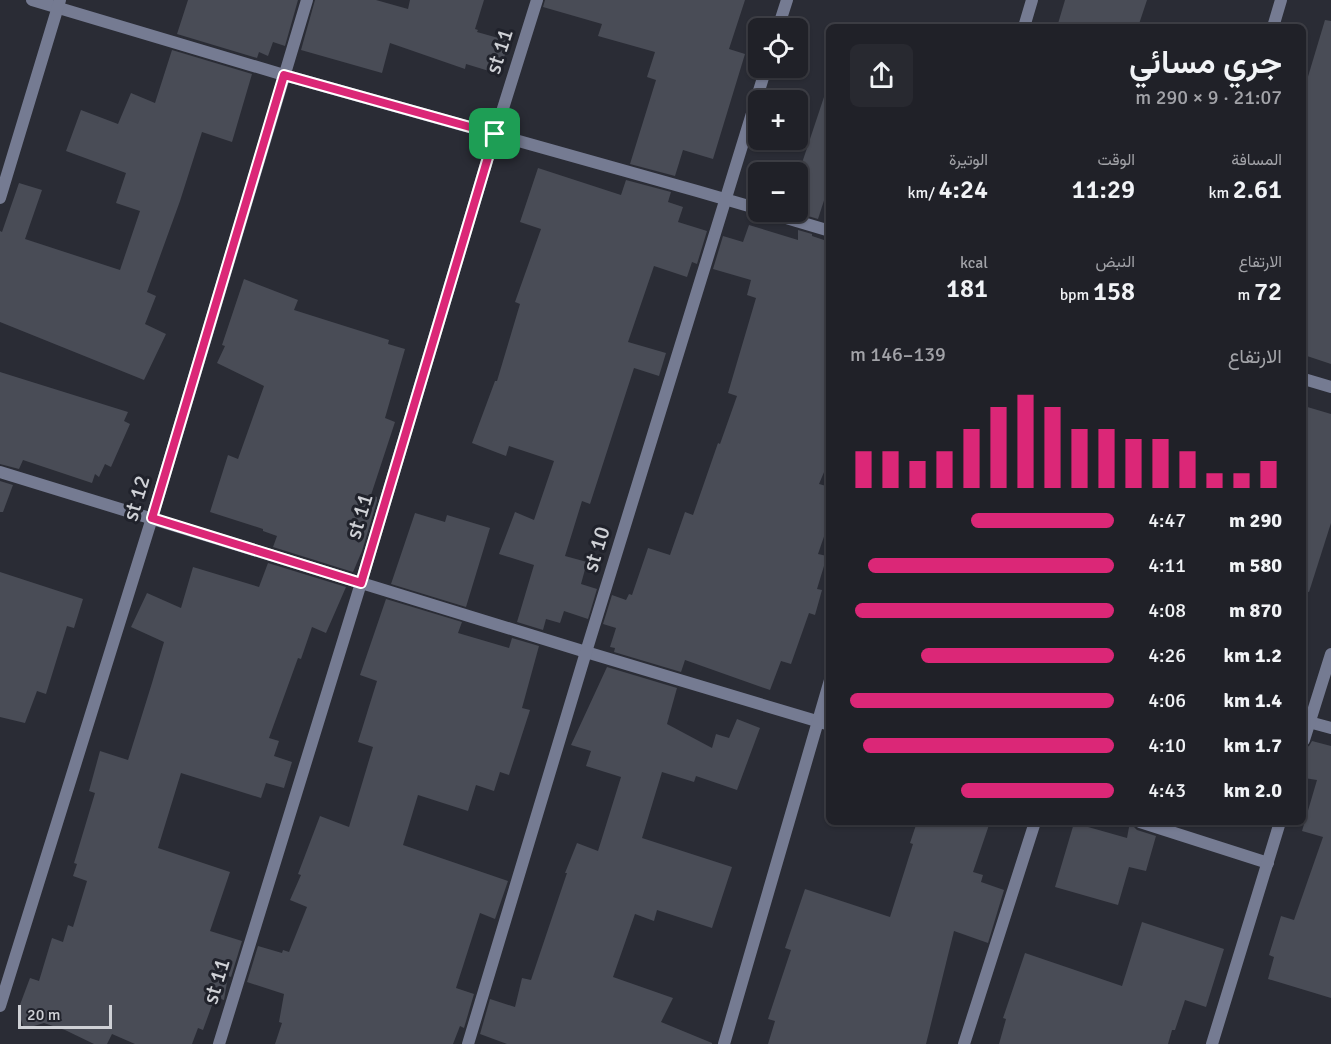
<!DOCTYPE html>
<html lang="ar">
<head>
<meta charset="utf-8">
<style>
  :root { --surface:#202128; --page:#282930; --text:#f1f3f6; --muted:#a2a3a8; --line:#3d3e45; --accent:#db2777 }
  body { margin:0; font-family:Signika,Vazirmatn,sans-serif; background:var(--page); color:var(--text); direction:rtl; height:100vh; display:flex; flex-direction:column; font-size:22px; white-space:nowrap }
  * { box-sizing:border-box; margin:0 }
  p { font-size:20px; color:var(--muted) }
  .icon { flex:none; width:33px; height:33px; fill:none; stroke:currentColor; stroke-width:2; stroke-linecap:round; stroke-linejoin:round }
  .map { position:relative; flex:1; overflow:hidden; direction:ltr }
  .side { position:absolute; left:826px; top:24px; width:480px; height:801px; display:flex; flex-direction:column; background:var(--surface); border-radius:9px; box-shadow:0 2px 4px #0004,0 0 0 2px var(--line); direction:rtl }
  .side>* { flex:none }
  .controls { position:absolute; left:748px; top:18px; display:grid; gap:12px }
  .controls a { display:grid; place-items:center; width:60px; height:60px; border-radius:9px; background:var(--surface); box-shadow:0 2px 4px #0004,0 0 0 2px var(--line); font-size:30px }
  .scale { position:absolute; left:18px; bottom:15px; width:94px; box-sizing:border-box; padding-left:6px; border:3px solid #cfd1d6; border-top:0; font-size:16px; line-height:21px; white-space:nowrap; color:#cfd1d6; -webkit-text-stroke:4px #20222b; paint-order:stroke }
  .pin { position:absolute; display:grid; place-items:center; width:51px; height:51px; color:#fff; margin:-26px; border-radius:12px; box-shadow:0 3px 9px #0006 }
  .round { display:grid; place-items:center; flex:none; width:63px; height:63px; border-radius:9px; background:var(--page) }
  .head { display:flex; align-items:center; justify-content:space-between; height:102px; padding:0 24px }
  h1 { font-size:33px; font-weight:600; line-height:45px }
  .metrics { display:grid; grid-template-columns:repeat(3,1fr); gap:9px; height:102px; padding:6px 24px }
  .metrics div { display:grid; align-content:center }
  .metrics b { font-size:26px; font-weight:600 }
  .metrics small { font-size:16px; font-weight:400 }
  .metrics p { font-size:16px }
  .chart { height:168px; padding:12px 24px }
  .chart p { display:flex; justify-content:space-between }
  .chart svg { width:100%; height:108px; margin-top:6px; stroke:var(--accent); stroke-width:6 }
  ul { padding:0 24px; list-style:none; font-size:20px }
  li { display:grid; grid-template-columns:96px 72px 1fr; align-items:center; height:45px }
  li i { height:15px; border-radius:8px; background:var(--accent) }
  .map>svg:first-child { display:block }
</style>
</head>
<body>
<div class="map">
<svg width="1331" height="1044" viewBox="0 0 1331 1044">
  <rect width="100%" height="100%" fill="#2a2c35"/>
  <g fill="#494c56">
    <polygon points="188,0 298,0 285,46 273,42 268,56 259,52 257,58 177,34"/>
    <polygon points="315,0 376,0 408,9 410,0 484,0 475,29 478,30 477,32 509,41 499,74 466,64 465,69 390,43 382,73 301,50"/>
    <polygon points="545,0 745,0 729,49 745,54 713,159 683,150 675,176 630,164 656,80 647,77 655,52 598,36 602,24 543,7"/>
    <polygon points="1065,0 1147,0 1138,27 1057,27"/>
    <polygon points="1325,20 1331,21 1331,364 1304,355 1304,90"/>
    <polygon points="172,50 252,74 232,142 202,132 180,201 147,292 156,296 145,324 166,334 144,380 0,322 0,231 2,232 19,183 42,190 25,239 120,270 140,211 116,203 126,173 66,151 81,110 118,124 131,93 155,103"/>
    <polygon points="825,94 830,95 830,182 818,219 798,213 798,175"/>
    <polygon points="538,168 621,195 626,180 671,192 668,202 683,207 678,222 707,231 697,264 692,262 687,277 654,266 628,342 666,353 659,376 634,368 590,504 582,501 565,556 587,562 581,584 597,589 588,619 564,611 560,623 546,619 543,630 517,622 534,565 499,554 515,512 534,520 554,461 509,446 506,456 472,443 495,381 497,381 520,304 515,302 541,229 520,222"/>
    <polygon points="749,225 798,240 798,230 812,234 812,236 830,242 830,458 819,484 830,487 830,519 818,554 827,556 817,589 822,590 815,615 809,613 791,664 781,661 770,690 685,660 681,672 614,652 615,648 610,647 616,628 603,624 612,595 626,600 629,594 632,595 648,548 670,555 685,512 693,515 718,443 720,444 737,396 728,393 756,298 747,295 751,280 713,269 723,236 743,242"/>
    <polygon points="244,279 298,300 294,310 389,340 388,344 405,349 385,418 395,422 371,495 377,497 377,501 362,551 353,572 273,547 277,536 263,531 263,529 210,512 228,455 238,459 264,386 217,363 225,346 222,345"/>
    <polygon points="0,372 128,412 124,421 130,424 111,467 105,464 99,477 95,474 92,483 23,460 19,469 0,464"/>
    <polygon points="1304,406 1331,414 1331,523 1309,592 1304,591"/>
    <polygon points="0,481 13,485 3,512 0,512"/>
    <polygon points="415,513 445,522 447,515 490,528 466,607 391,584"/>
    <polygon points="268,563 346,587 326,633 312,627 301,659 298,658 269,738 279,741 274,756 292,762 284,788 266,783 261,798 181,773 158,848 230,872 210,931 242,941 231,977 228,976 224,1000 215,997 203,1030 198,1028 192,1044 135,1044 112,1034 107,1044 94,1044 65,1030 44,1023 24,1029 18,1010 30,978 39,981 52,938 63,942 68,925 73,927 87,881 73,876 77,864 74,863 95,793 89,791 100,751 128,760 152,683 164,642 131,627 147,593 181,608 193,567 259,587"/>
    <polygon points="0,572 83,599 74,628 67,626 46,694 37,691 25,723 0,717"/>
    <polygon points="386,599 462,622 458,633 509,648 512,638 539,646 522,708 530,710 509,775 500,772 494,791 476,785 468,811 418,795 403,845 508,881 495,919 480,913 456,988 474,994 464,1028 460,1026 453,1044 275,1044 282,1023 279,1022 284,994 247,982 258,946 282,953 283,950 289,952 307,907 290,900 301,875 298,874 320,816 349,827 373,747 358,742 377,681 360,675"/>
    <polygon points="607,667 677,688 667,724 712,748 716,734 729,738 737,719 760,728 737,790 696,776 694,782 662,772 642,838 732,867 712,928 657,910 654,921 635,914 613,977 673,998 661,1022 712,1043 712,1044 507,1044 480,1034 490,999 515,1007 522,978 531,980 567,873 565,873 577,843 598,851 621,777 586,766 591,751 571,745"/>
    <polygon points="1312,741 1331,746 1331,998 1268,979 1274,957 1269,955 1281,916 1294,920 1323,837 1302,831 1317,780 1304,778 1304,748 1309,746"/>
    <polygon points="917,822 990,822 973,872 983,875 981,882 1004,890 988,943 954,931 926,1044 768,1044 775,1021 768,1019 791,950 785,948 805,889 890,917 913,844 910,843"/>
    <polygon points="1130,822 1132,822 1134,827 1137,830 1156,836 1146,871 1129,867 1118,905 1055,887 1074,823 1127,838"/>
    <polygon points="1142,922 1224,949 1206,1007 1185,1000 1175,1030 1172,1030 1168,1044 999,1044 1006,1019 1003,1018 1025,953 1122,986"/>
  </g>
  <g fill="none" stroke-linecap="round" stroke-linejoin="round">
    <g stroke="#757b92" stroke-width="12">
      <polyline points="32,0 284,75 697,191 759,209"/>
      <polyline points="1024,27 1032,0"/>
      <polyline points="1273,27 1281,0"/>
      <polyline points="778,28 787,0"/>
      <polyline points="0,198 60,0"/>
      <polyline points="766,212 830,231"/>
      <polyline points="1304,379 1331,387"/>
      <polyline points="0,472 586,652 830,725"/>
      <polyline points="1309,722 1331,728"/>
      <polyline points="1304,740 1331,654"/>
      <polyline points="1140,822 1268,863"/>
      <polyline points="0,1006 152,518 307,0"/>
      <polyline points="219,1044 361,583 495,134 537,0"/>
      <polyline points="468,1044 586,652 766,68"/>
      <polyline points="724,1044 830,680"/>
      <polyline points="964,1044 1035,822"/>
      <polyline points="1212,1044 1280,822"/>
    </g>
  </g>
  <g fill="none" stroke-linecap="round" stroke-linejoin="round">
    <g stroke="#fff" stroke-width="12">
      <polygon id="route" points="284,75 495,134 361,583 152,518"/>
    </g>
    <use href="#route" stroke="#db2777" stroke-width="8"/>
  </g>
  <g text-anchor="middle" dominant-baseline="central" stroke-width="6" stroke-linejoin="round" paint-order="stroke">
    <g font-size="22" fill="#cfd1d6" stroke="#20222b">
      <text transform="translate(499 51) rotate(-72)">st 11</text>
      <text transform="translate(136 498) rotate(-73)">st 12</text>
      <text transform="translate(359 516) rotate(-73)">st 11</text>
      <text transform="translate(596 549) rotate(-73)">st 10</text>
      <text transform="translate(216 981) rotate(-73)">st 11</text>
    </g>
  </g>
</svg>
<div class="controls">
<a><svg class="icon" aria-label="locate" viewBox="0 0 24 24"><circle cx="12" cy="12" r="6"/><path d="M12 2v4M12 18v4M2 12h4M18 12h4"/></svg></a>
<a>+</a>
<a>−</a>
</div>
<div class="scale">20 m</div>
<div class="pin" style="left:495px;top:134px;background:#1e9e55"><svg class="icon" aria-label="arrive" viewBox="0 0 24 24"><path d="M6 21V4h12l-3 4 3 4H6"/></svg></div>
<section class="side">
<div class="head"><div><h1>جري مسائي</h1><p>21:07 · 9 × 290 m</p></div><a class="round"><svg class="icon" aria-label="share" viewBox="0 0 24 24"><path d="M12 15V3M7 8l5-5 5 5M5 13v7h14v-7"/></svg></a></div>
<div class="metrics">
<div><p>المسافة</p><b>2.61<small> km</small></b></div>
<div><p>الوقت</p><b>11:29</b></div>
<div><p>الوتيرة</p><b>4:24<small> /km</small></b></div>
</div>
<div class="metrics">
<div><p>الارتفاع</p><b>72<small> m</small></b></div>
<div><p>النبض</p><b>158<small> bpm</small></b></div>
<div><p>kcal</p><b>181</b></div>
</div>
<div class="chart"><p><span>الارتفاع</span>139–146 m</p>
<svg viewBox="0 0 160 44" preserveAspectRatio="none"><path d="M5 44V29M15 44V29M25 44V33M35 44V29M45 44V20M55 44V11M65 44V6M75 44V11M85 44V20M95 44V20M105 44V24M115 44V24M125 44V29M135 44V38M145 44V38M155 44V33"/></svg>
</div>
<ul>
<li><b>290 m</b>4:47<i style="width:54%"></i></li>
<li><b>580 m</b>4:11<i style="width:93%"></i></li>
<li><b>870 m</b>4:08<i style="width:98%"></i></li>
<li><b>1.2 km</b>4:26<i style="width:73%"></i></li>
<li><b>1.4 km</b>4:06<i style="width:100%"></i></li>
<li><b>1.7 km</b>4:10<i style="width:95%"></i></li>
<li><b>2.0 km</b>4:43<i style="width:58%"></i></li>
</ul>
</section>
</div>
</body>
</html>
